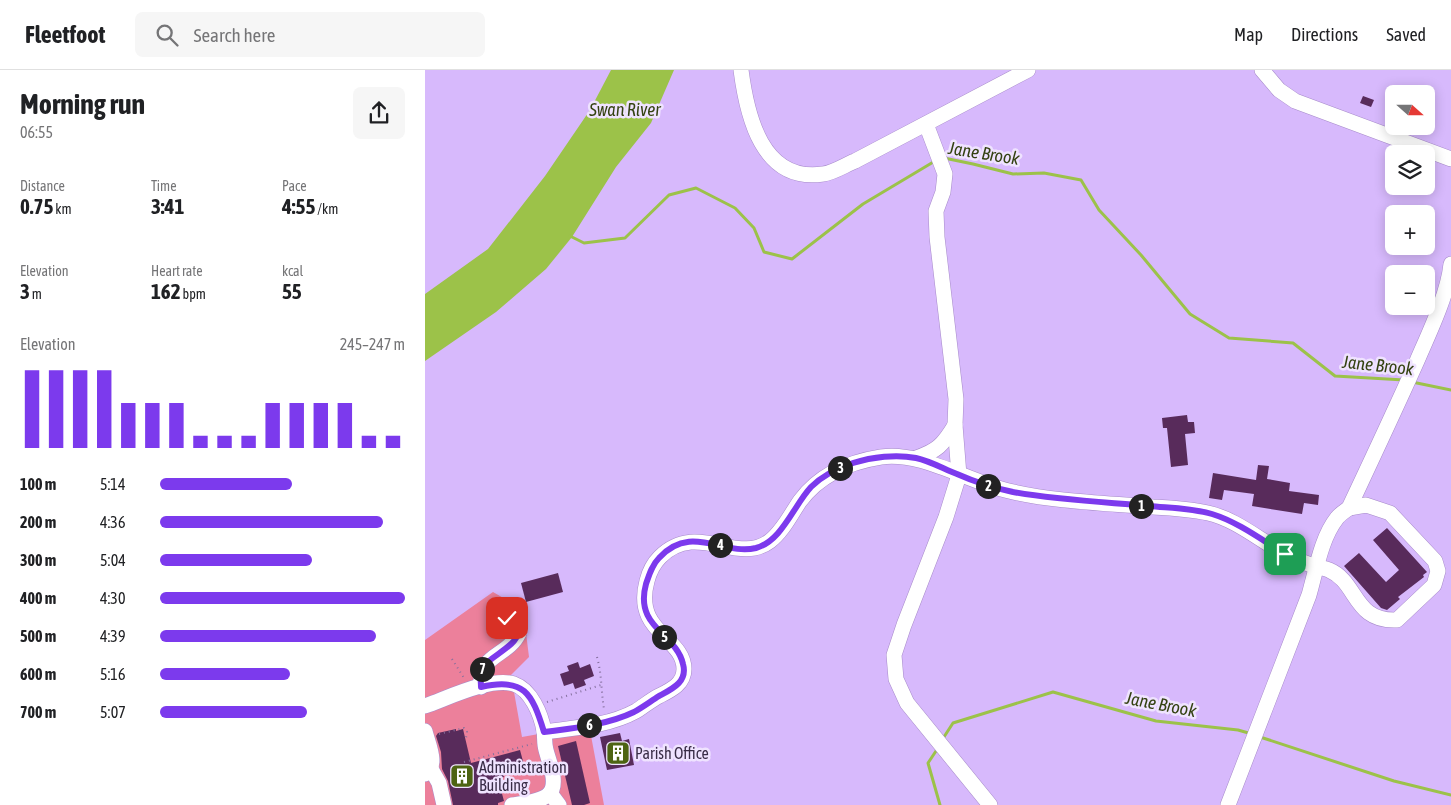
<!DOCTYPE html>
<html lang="en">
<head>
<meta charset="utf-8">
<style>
  :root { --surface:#fff; --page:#f6f6f6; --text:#202124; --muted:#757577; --line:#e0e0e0; --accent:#7c3aed }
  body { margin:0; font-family:"Asap Condensed",sans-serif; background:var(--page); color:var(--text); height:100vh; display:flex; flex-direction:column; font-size:19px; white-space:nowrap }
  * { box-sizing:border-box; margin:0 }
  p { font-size:16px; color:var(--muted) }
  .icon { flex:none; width:28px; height:28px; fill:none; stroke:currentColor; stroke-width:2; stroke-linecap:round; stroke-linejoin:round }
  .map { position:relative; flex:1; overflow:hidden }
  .sheet { display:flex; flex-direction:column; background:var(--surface); width:425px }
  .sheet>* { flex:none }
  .needle { width:32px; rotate:111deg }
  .controls { position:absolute; left:960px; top:15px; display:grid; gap:10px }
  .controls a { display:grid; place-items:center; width:50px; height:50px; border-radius:8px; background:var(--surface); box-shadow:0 2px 12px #0003; font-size:25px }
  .pin { position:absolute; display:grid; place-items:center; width:42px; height:42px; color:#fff; margin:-21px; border-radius:10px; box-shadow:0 2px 8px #0006 }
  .km { position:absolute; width:25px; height:25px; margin:-12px; border-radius:50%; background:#222; color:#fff; font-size:14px; line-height:25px; text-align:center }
  .round { display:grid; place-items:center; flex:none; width:52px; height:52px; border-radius:8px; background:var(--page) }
  .head { display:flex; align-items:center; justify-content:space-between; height:85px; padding:0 20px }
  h1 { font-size:28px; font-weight:700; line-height:38px }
  .stats { display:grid; grid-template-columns:repeat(3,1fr); gap:8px; height:85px; padding:5px 20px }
  .stats div { display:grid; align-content:center }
  .stats b { font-size:21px; font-weight:700 }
  .stats small { font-size:14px; font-weight:400 }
  .stats p { font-size:14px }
  .chart { height:140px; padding:10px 20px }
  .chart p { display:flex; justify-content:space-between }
  .chart svg { width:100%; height:90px; margin-top:5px; stroke:var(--accent); stroke-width:6 }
  ul { padding:0 20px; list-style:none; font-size:16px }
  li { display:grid; grid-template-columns:80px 60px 1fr; align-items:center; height:38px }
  li i { height:12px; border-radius:6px; background:var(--accent) }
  header { display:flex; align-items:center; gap:30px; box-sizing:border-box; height:70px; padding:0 25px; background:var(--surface); border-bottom:1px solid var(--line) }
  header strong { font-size:24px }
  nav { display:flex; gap:28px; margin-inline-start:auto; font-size:18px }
  .search { width:350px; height:45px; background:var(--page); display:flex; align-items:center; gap:12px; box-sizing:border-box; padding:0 18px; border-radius:8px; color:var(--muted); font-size:19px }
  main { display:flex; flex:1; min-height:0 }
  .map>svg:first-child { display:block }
</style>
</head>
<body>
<header>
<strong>Fleetfoot</strong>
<div class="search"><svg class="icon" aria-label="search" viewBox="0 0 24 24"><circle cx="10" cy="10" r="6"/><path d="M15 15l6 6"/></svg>Search here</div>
<nav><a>Map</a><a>Directions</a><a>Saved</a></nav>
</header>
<main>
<section class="sheet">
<div class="head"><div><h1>Morning run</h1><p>06:55</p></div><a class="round"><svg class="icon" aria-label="share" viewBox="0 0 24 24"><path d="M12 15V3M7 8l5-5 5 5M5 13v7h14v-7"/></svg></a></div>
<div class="stats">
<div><p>Distance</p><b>0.75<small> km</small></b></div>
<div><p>Time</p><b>3:41</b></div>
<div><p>Pace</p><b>4:55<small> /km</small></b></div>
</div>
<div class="stats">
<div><p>Elevation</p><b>3<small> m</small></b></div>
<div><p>Heart rate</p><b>162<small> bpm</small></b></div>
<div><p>kcal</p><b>55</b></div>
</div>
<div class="chart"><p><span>Elevation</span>245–247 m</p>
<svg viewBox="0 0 160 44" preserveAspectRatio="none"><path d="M5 44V6M15 44V6M25 44V6M35 44V6M45 44V22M55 44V22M65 44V22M75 44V38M85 44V38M95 44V38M105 44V22M115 44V22M125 44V22M135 44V22M145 44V38M155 44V38"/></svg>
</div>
<ul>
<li><b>100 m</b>5:14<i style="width:54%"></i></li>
<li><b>200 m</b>4:36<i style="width:91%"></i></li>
<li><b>300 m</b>5:04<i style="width:62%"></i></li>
<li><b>400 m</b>4:30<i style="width:100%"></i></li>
<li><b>500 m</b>4:39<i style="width:88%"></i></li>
<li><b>600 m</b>5:16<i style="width:53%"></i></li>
<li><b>700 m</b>5:07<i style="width:60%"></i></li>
</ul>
</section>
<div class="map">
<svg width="1026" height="735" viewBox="0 0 1026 735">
  <rect width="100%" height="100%" fill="#d7b9fc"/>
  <polygon fill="#ec809b" points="68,522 98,539 104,587 86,605 97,667 164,655 179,735 0,735 0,570"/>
  <polygon fill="#9cc249" points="186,0 249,0 226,53 191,97 147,167 121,199 71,242 0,291 0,224 63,179 120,106 165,40"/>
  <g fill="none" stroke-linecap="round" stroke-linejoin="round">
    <g stroke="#9cc249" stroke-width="3">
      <polyline points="519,88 548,94 588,104 619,103 656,110 674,140 716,185 765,244 804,268 868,273 910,306 979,310"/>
      <polyline points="145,166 159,173 200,168 244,125 271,118 310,138 329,158 339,182 367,189 438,134 510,91"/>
      <polyline points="987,312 1026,320"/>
      <polyline points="835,667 969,711 1026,725"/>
      <polyline points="517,670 528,653 628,622 731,651 813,660 827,664"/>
      <polyline points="513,678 503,693 515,735"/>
    </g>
  </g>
  <g fill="#582b5b">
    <polygon points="938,26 949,30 946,37 935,33"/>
    <polygon points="762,345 763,352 769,352 770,363 760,364 763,395 746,397 742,358 738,358 737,348"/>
    <polygon points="833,395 844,396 842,409 865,413 864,421 894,425 893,435 879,433 877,444 827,436 829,424 799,420 797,430 784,428 788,403 831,410"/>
    <polygon points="962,458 1002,502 998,505 999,507 973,527 975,529 962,540 956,538 919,496 934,483 961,512 974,500 948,470"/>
    <polygon points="133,503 138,522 101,532 96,513"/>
    <polygon points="153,592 155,598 165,594 169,606 159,610 161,615 150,619 148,613 139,616 135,604 144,601 142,596"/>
    <polygon points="31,659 31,661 38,659 46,693 95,680 99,695 77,700 79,707 73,709 79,731 73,733 73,735 28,735 23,711 17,699 16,682 11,666 13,663"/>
    <polygon points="195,663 197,671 204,669 209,695 182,700 175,667"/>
    <polygon points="151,671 165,733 159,735 147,735 133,676"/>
  </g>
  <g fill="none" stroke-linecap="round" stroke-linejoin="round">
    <g stroke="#a78bca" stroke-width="16">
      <g id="minor">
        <path d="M316,0C322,46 337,113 398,104C408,103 420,95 430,91L603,0"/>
        <polyline points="837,0 854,20 870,31 1026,89"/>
        <polyline points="501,54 520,104 518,122 511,141 512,167 531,329 530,355 534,405 521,447 479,555 469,585 471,609 482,633 565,735"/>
        <path d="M491,388C512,381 518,375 530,355"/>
        <path d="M56,617C53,583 82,588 94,563C94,553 88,548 78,548L73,551"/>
        <path d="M0,636C23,628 65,607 89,614C106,620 116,644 119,661C120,667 119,673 121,680C124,692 134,714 124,724C116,732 98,733 87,735"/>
        <path d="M0,661C3,674 14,696 0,704"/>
        <path d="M119,662C149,658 184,656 211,641C219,636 226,630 234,626C246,620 259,614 259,599C259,567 208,563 222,511C224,503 229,493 235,487C272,450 312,496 345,471C358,461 366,444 375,431C395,404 424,392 456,387C497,381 543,412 584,421C630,432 681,433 728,437C747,438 765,439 783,443C810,449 833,469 857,482C868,488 881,494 893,497C896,498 900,498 904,500C933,512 928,552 972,550L1009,515L1013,501L1010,491L965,443L941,435L924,438"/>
        <polyline points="6,699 14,713 19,735"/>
        <polyline points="125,723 134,735"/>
        <path d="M803,735L884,525C891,501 896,468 912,448C915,444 920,441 924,438C947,389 970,340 992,291C1004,263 1023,224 1026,194"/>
      </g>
    </g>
    <g stroke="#846f9d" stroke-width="2" stroke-dasharray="1 4" stroke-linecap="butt">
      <path d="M172,587C177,605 176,621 179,639"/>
      <polyline points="27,589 39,608"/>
      <polyline points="122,632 176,615"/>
      <polyline points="14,664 39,658 42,662 41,668"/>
      <polyline points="39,692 107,674"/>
    </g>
    <use href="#minor" stroke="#fff" stroke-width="15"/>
  </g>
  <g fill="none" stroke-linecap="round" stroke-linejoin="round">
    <g stroke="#fff" stroke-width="10">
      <path id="route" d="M82,548L92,554C101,573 67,584 58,597C54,603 56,610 56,617C99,607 107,623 119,662C149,658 182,655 209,642C218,637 226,631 234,626C247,619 263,612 258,594C251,563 209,558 221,514C224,505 227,495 234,488C266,453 298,486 331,478C357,471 369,435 386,417C397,406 413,398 428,393C447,387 471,384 491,388C505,391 519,399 532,404C550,412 569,418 588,422C633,430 679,432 724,436C745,438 767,438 787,444C813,452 837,470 860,484"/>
    </g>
    <use href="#route" stroke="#7c3aed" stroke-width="6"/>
  </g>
  <defs>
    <g id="building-square" transform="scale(1.25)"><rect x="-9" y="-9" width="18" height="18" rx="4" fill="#4d6412" stroke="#efe3ff"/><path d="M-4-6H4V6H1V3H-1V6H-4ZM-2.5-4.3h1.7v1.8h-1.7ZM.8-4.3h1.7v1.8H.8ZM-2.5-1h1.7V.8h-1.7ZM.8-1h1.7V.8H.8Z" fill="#fff"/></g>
  </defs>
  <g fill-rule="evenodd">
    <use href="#building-square" x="193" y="683"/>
    <use href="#building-square" x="37" y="706"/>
  </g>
  <g text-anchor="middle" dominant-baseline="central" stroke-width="5" stroke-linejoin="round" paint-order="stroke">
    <g font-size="16" fill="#392d47" stroke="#efe3ff" text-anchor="start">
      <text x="210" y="683">Parish Office</text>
      <text x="54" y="697">Administration<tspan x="54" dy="18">Building</tspan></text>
    </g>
    <g font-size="18" font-style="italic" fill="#344212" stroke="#efe3ff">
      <text x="200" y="39">Swan River</text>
      <text transform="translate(559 83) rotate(9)">Jane Brook</text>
      <text transform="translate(953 295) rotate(6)">Jane Brook</text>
      <text transform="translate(736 634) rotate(11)">Jane Brook</text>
    </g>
  </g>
</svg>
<div class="controls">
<a><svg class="needle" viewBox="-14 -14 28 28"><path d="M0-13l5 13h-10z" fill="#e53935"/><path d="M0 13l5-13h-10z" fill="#757577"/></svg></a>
<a><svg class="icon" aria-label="layers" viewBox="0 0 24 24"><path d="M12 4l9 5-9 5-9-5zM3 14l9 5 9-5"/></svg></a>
<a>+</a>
<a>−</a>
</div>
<div class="pin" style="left:860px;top:484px;background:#1e9e55"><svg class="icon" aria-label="arrive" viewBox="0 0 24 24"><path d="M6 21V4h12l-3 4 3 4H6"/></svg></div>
<div class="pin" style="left:82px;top:548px;background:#d93025"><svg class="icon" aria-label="check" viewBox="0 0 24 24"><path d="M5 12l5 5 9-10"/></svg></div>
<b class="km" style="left:716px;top:436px">1</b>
<b class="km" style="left:563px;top:416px">2</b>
<b class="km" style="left:415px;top:398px">3</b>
<b class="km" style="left:295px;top:475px">4</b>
<b class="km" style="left:239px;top:567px">5</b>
<b class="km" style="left:164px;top:655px">6</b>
<b class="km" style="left:57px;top:599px">7</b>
</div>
</main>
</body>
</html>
